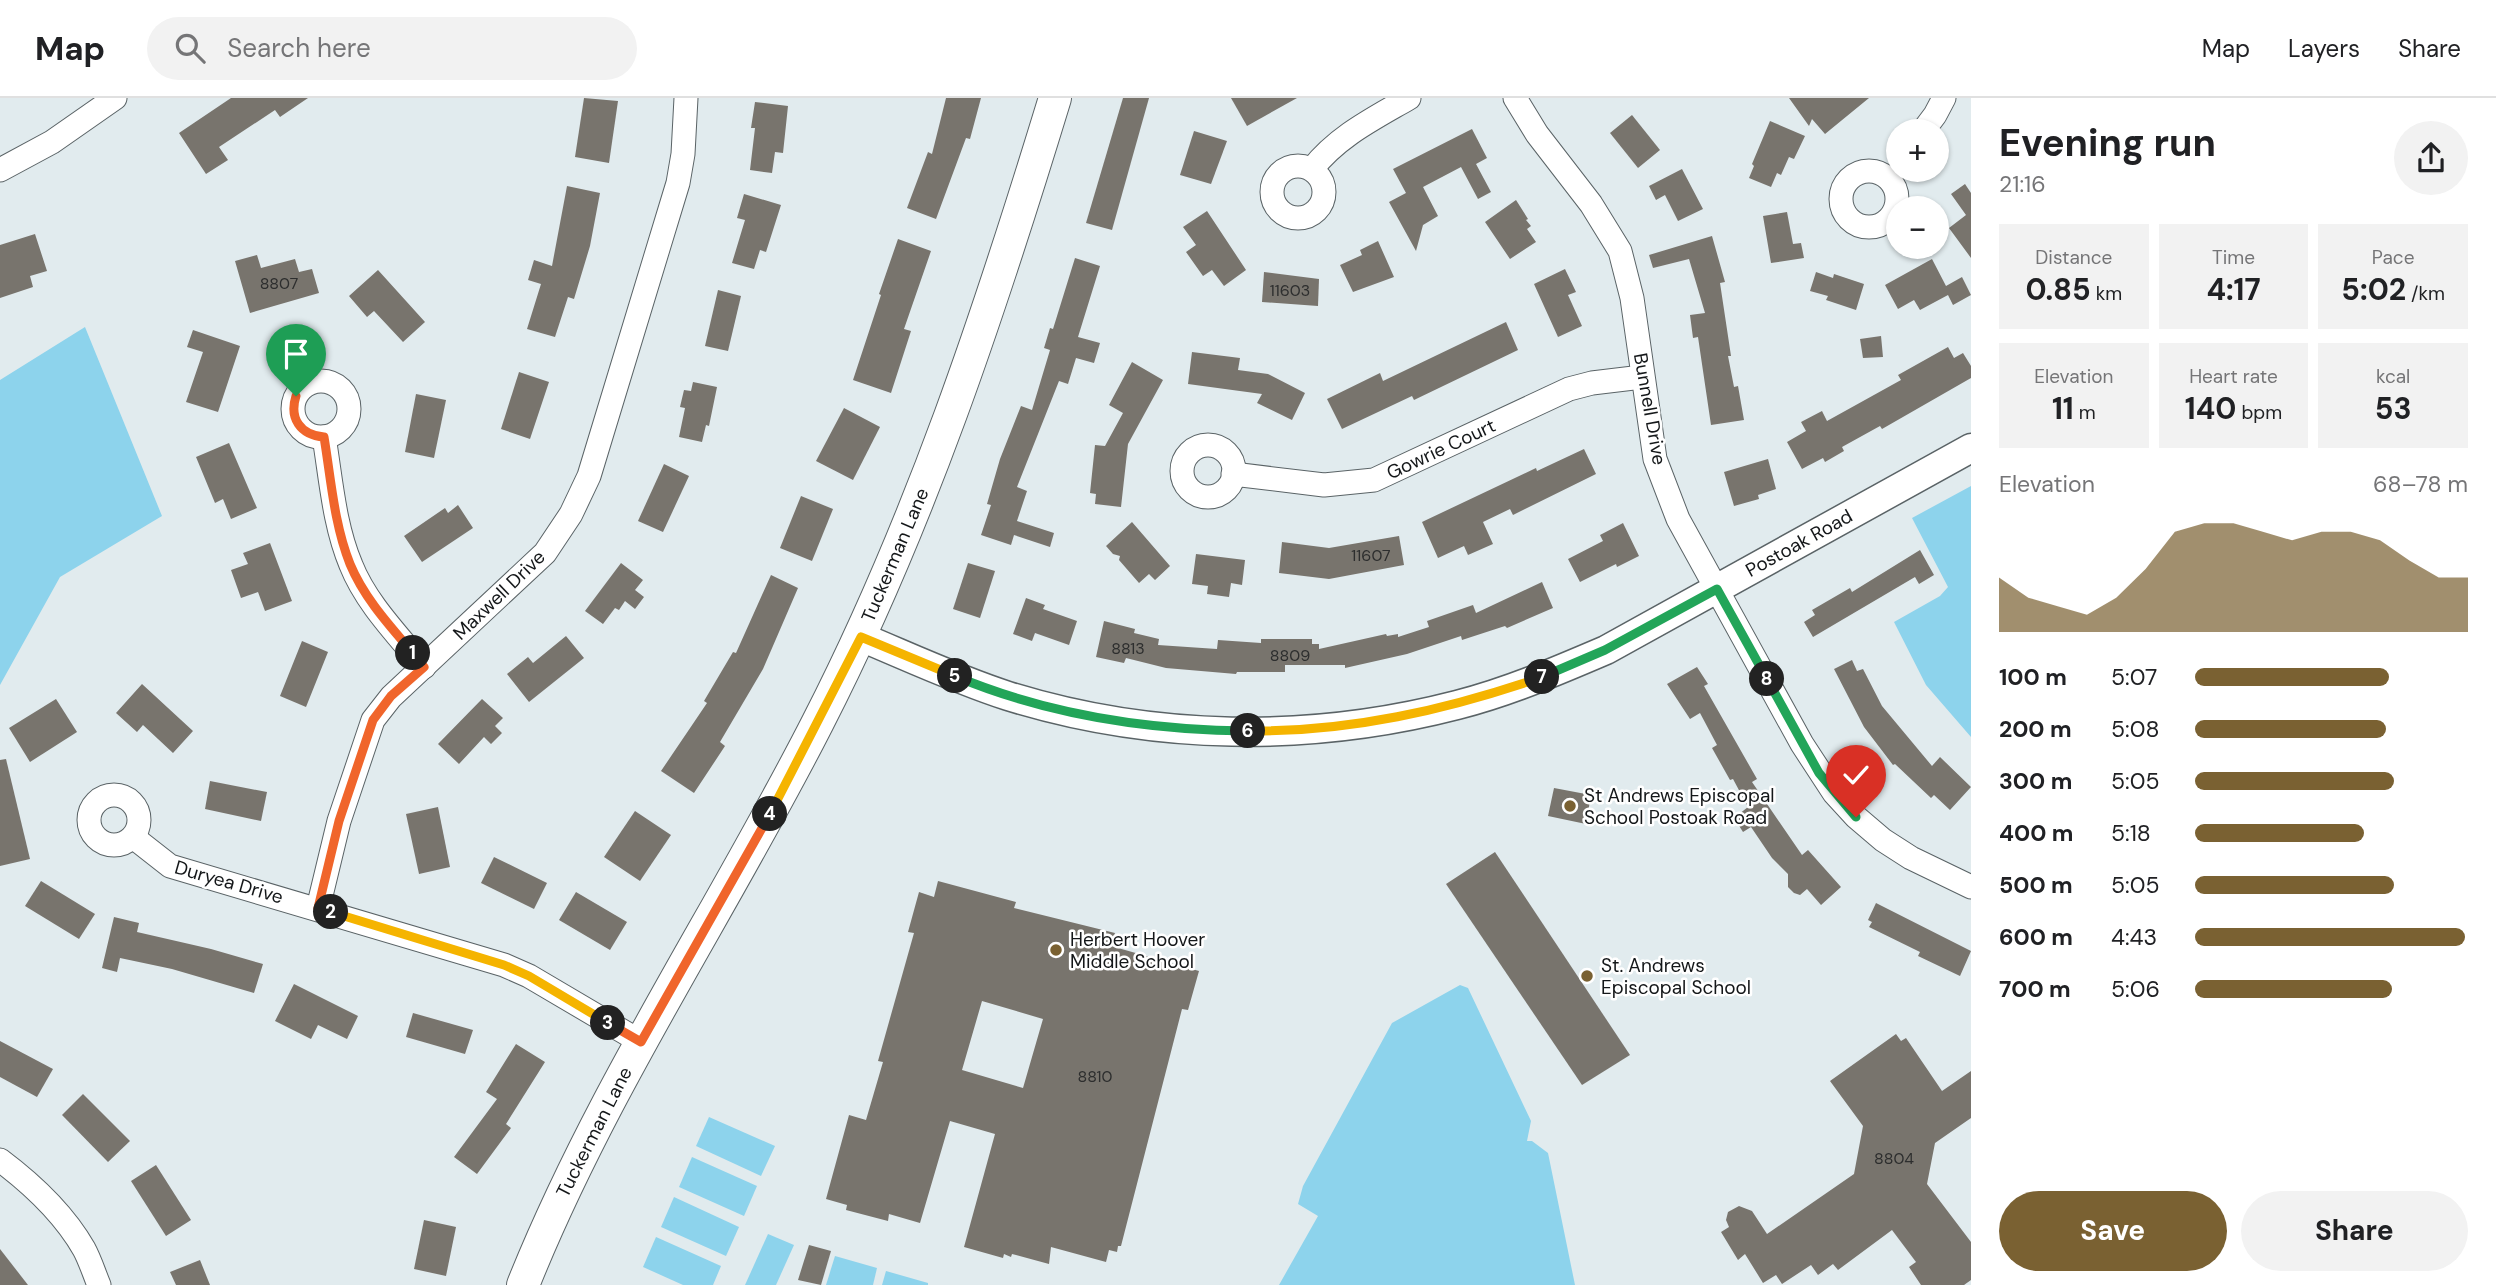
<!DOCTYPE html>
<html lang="en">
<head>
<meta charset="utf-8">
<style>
  :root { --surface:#fff; --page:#f2f2f2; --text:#202124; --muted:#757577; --line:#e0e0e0; --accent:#7a6132 }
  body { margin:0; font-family:"DM Sans",sans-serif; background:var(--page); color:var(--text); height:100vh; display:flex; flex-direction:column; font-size:26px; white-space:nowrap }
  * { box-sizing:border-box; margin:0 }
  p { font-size:23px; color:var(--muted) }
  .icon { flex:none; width:38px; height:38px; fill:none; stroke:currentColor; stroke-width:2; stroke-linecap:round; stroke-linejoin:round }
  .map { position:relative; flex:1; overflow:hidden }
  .panel { display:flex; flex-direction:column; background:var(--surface); width:525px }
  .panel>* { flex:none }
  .controls { position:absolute; left:1886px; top:21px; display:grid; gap:14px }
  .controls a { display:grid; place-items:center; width:63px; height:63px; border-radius:50%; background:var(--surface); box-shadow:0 2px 5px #0004; font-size:35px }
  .pin { position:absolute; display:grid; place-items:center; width:60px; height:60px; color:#fff; margin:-72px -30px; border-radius:50% 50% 50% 0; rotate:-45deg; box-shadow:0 0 7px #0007 }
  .pin .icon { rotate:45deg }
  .km { position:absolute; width:35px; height:35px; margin:-18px; border-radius:50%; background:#222; color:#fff; font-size:19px; line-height:35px; text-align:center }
  .round { display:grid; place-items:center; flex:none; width:74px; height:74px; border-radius:37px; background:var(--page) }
  .head { display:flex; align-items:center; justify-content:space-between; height:119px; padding:0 28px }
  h1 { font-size:38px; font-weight:700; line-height:52px }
  .figures { display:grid; grid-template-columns:repeat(3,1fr); gap:10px; height:119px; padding:7px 28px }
  .figures div { display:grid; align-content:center; border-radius:0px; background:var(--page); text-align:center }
  .figures b { font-size:30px; font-weight:700 }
  .figures small { font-size:19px; font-weight:400 }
  .figures p { font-size:19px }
  .chart { height:196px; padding:14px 28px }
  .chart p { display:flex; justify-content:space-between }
  .chart svg { width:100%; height:126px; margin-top:7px; fill:var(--accent); opacity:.7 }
  .button { display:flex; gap:14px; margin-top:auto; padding:14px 28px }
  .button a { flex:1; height:80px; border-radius:42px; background:var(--accent); color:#fff; font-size:28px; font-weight:700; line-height:80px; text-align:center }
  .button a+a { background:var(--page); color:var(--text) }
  ul { padding:0 28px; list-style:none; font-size:23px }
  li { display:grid; grid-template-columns:112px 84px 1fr; align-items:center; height:52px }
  li i { height:18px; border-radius:9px; background:var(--accent) }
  header { display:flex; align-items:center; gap:42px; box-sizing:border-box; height:98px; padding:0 35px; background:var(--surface); border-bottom:2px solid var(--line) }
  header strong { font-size:33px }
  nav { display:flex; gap:38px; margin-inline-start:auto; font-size:24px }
  .search { width:490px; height:63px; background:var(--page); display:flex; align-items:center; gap:18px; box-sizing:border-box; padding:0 24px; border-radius:38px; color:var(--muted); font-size:26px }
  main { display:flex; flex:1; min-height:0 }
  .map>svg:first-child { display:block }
</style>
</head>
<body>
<header>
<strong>Map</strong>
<div class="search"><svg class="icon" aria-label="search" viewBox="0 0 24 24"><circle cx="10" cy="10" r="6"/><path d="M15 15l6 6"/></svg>Search here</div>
<nav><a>Map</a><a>Layers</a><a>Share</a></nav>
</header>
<main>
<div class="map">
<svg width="1971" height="1187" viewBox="0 0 1971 1187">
  <rect width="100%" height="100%" fill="#e1ebee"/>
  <g fill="#8dd3ec">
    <polygon points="85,229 162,418 60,479 0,587 0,282"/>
    <polygon points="1971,388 1971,639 1926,587 1894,524 1940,498 1948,489 1912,420"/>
    <polygon points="1460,887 1468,890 1531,1023 1527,1043 1532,1043 1548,1055 1575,1187 1279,1187 1318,1118 1298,1106 1303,1088 1392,925"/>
    <polygon points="709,1019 775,1048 761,1078 696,1048"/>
    <polygon points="692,1059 757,1088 744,1118 679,1089"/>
    <polygon points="674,1099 739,1129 726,1158 661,1129"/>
    <polygon points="768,1136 794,1147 776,1187 745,1187"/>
    <polygon points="656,1139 721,1168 713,1187 683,1187 643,1169"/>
    <polygon points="835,1158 877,1170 873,1187 826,1187"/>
    <polygon points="886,1173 928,1185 928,1187 882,1187"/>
  </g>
  <g fill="#78746d" fill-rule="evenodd">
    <polygon points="231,0 308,0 280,19 275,12 219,49 228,62 206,76 179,35"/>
    <polygon points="584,0 618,3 609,65 575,59"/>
    <polygon points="946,0 981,0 970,41 966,40 936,121 907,110 928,54 932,56"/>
    <polygon points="1123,0 1149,0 1112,132 1086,125"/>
    <polygon points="1231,0 1297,0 1247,28"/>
    <polygon points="1789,0 1869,0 1825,36 1812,21 1809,28"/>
    <polygon points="755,4 788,8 783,55 775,54 772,75 750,72 755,30 751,30"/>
    <polygon points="1632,17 1660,52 1638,70 1610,35"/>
    <polygon points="1770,23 1805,38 1794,61 1789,59 1781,77 1777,75 1771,89 1749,80 1754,68 1752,66"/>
    <polygon points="1472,31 1487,60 1476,66 1491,94 1478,101 1461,69 1423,89 1438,118 1423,127 1416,153 1389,104 1406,95 1393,71"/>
    <polygon points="1194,33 1227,43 1211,86 1180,77"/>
    <polygon points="1682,71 1703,111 1678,123 1665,97 1656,102 1649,88"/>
    <polygon points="1965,86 1971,95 1971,160 1949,130 1966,117 1951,96"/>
    <polygon points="567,88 600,95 590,148 574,201 568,199 555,239 527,231 541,186 528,182 534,162 552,168"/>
    <polygon points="744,96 781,107 766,154 760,152 754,171 732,165 745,122 737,120"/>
    <polygon points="1516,102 1528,121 1526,122 1531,128 1527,131 1536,144 1510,161 1485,124"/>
    <polygon points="1207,113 1246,172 1224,188 1212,172 1203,178 1186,154 1196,147 1183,129"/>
    <polygon points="1787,114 1793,146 1801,145 1804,160 1771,165 1763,118"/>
    <polygon points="35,136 47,173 30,178 33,189 0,200 0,147"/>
    <polygon points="1712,138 1725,184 1720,185 1731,258 1728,258 1734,289 1738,288 1744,322 1711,327 1698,239 1693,240 1690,217 1705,215 1689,161 1653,170 1649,157"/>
    <polygon points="898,141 931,153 904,231 911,233 891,295 853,282 881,197 879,196"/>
    <polygon points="1378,143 1394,179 1353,194 1340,167 1362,157 1360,152"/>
    <polygon points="257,157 261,170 295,161 299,174 312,171 319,195 250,215 235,163"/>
    <polygon points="1075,160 1100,168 1078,239 1100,245 1094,265 1076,260 1068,286 1059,283 1017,389 1027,393 1017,423 1054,435 1050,449 1014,437 1011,447 981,437 991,407 987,406 1000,361 1021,308 1032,312 1050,252 1044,250 1050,230 1053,231"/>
    <polygon points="1932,161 1946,188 1962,179 1971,197 1953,207 1948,197 1920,212 1914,202 1898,211 1885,187"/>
    <polygon points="1565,171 1576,194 1568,197 1582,228 1558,239 1534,186"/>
    <polygon points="378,172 425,224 403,244 374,213 367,219 349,198"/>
    <polygon points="1264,174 1319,181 1318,208 1262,204"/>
    <polygon points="1816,174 1833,180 1834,176 1864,186 1856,212 1826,202 1828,198 1810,193"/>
    <polygon points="718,192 741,198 728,253 705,248"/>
    <polygon points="1506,224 1518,252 1414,302 1412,298 1342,331 1327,301 1380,275 1383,283"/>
    <polygon points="193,232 240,248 218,314 186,304 203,254 187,249"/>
    <polygon points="1881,238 1883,259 1863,260 1860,241"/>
    <polygon points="1948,249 1954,260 1963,255 1971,268 1971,280 1882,331 1880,328 1842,349 1844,353 1825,364 1823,360 1802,371 1787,344 1806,333 1801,324 1822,313 1827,323 1901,282 1898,277"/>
    <polygon points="1192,254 1240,260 1238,272 1268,276 1305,295 1292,322 1257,305 1262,296 1188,286"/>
    <polygon points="1132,264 1163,282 1128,346 1121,409 1095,406 1096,396 1090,395 1095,347 1105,348 1123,315 1109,307"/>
    <polygon points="519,274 549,284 530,341 501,331"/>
    <polygon points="693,284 717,289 709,328 706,327 702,344 679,339 685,310 680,309 684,292 691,293"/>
    <polygon points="416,296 446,302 434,360 405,354"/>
    <polygon points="844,310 880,329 853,382 816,363"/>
    <polygon points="229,345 257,410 231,421 223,401 215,405 196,359"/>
    <polygon points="1584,351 1596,376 1513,417 1510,411 1483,424 1493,446 1468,457 1464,448 1438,460 1422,424 1536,370 1537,373"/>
    <polygon points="1768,361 1776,391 1758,397 1759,401 1734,408 1724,374"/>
    <polygon points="664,366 689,378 663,434 638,423"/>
    <polygon points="801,398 833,411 812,463 780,450"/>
    <polygon points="458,407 473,430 422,464 404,438 445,410 448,415"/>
    <polygon points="1132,424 1170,468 1155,482 1149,476 1139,485 1119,462 1120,458 1113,456 1106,448"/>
    <polygon points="1623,425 1639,458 1617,469 1616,466 1580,484 1568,461 1603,443 1600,437"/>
    <polygon points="1399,438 1404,467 1329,481 1279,475 1282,444 1329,450"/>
    <polygon points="270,445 292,503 265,513 258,494 241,500 231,472 248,466 243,455"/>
    <polygon points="1920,452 1934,477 1919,486 1915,479 1813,539 1804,524 1815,517 1812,512 1850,490 1852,494"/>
    <polygon points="1196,456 1245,462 1242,487 1231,485 1229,499 1207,496 1208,488 1192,486"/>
    <polygon points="621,465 643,482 635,492 644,499 635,511 625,503 619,512 615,510 603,526 585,513"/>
    <polygon points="968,465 995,473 980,520 953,511"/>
    <polygon points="771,477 798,490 763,571 720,644 725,648 694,695 661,673 707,605 704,603 733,554 736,555"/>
    <polygon points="1542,484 1553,510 1507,530 1505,528 1462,542 1461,538 1407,556 1345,570 1345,567 1285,567 1285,574 1237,574 1236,576 1166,570 1126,560 1124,565 1096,559 1104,523 1135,531 1134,535 1159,541 1158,547 1217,551 1218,542 1261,545 1261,541 1312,541 1312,546 1319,546 1319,551 1386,536 1387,538 1398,536 1398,539 1429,529 1427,523 1473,507 1476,515"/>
    <polygon points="1026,500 1045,507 1043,511 1077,523 1069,547 1035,535 1032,543 1013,536"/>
    <polygon points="566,538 584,560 529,604 507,576 528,559 533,565"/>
    <polygon points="302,543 328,554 306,609 280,598"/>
    <polygon points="1852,562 1857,573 1863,571 1882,608 1932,668 1940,659 1971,689 1950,712 1934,697 1931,700 1895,666 1893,667 1864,629 1834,571"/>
    <polygon points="1697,569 1708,586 1704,588 1757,681 1752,684 1802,757 1808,752 1841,789 1821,807 1807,791 1800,797 1794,795 1788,789 1788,776 1772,760 1751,729 1743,734 1734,720 1748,709 1733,681 1730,682 1712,650 1717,647 1700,615 1690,621 1667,586"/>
    <polygon points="142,586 193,633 173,655 143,627 137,634 116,615"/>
    <polygon points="56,601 77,634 30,664 9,630"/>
    <polygon points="482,601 503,620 495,628 502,635 491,646 484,639 459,666 438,646"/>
    <polygon points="6,661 30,761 0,768 0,662"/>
    <polygon points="210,683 267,694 261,723 205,711"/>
    <polygon points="1554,690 1591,697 1586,726 1548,718"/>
    <polygon points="438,709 450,769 419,776 406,716"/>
    <polygon points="635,713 671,737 640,783 604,759"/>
    <polygon points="1495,754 1630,957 1582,987 1446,786"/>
    <polygon points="494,759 547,785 534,811 481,785"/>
    <polygon points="41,783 95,816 79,841 25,808"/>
    <path d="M938,783L1016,804L1014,810L1115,835L1111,848L1199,873L1188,912L1182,911L1121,1148H1118L1117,1154L1109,1152L1106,1164L1051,1149L1049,1166L1012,1156L1011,1159L1004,1156L1003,1160L964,1149L995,1036L950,1023L920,1125L889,1116L888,1123L846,1112L847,1107L826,1101L849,1017L866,1022L883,964L878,963L914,835L908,834L919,794L934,799ZM982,903L1043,921L1023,990L962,972Z"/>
    <polygon points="576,794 627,824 610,852 559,822"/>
    <polygon points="1876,805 1971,853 1960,878 1918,858 1920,854 1869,829 1872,824 1868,822"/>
    <polygon points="114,819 139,825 137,834 211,851 263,866 254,895 172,871 120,860 117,874 102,870"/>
    <polygon points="294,886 358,918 347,941 318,927 311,941 275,923"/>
    <polygon points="413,915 473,932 465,956 406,939"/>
    <polygon points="1896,936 1901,943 1906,940 1942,993 1971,973 1971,1020 1935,1045 1927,1086 1971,1144 1971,1182 1964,1187 1921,1187 1909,1169 1916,1164 1892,1132 1838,1172 1833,1166 1818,1177 1811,1167 1782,1186 1776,1177 1763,1185 1745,1156 1738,1162 1721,1134 1729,1129 1726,1122 1728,1114 1739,1108 1752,1113 1767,1136 1854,1076 1863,1028 1830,983"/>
    <polygon points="0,943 53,971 37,999 0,979"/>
    <polygon points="516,946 545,964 506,1026 511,1030 477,1076 454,1059 497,1001 486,994"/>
    <polygon points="83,996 130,1043 108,1064 62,1017"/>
    <polygon points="156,1067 191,1122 166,1138 131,1083"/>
    <polygon points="424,1122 456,1129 446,1178 414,1171"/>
    <polygon points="809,1147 831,1153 821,1187 798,1182"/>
    <polygon points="0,1151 28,1187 0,1187"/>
    <polygon points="200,1162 210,1187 176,1187 170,1174"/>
  </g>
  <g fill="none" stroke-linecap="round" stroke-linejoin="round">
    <g stroke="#5a6366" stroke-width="25">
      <g id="minor">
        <polyline points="1515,0 1537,36 1591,106 1620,153 1632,200 1655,361 1678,421 1802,646 1834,695 1856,719 1883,742 1911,760 1971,789"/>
        <polyline points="1923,33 1935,17 1944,0"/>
        <circle cx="1298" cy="94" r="26"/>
        <path d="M1312,71C1338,38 1373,21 1409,0"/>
        <polyline points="0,72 52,44 115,0"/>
        <circle cx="1869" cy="101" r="28"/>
        <circle cx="321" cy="311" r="28"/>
        <path d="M324,339C331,381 334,427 351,467C366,505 398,537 424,569"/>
        <circle cx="1208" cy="373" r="26"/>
        <polyline points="1233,376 1324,387 1374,382 1569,291 1592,285 1642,279"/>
        <circle cx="114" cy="722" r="25"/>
        <polyline points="133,739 170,768 504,867 529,878 641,944"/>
        <polyline points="318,810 339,723 373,622 391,599 545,455 571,416 589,378 678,85 683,56 686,0"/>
        <path d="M0,1062C32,1086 64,1116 84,1151C90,1162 94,1175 99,1187"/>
      </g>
    </g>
    <g stroke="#5a6366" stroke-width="31">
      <path id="tertiary" d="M861,539C909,559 958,582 1008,598C1153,643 1310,645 1457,607C1508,594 1557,573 1606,552L1971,350"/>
    </g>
    <g stroke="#5a6366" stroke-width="34">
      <path id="secondary" d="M523,1187C602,990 722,813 818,624C920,425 990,213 1055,0"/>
    </g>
    <use href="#minor" stroke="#fff" stroke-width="23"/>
    <use href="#tertiary" stroke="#fff" stroke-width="28"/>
    <use href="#secondary" stroke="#fff" stroke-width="32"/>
  </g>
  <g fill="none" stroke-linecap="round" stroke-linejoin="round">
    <g stroke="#fff" stroke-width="14">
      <path id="split-1" d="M296,298C289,320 300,337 324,339C331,381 334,426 350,466C364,500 390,528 413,555"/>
    </g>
    <g stroke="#fff" stroke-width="14">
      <polyline id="split-2" points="331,814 318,810 339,723 373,622 391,598 424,569 413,555"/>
    </g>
    <g stroke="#fff" stroke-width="14">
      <polyline id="split-3" points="331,814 504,867 529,878 608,925"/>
    </g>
    <g stroke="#fff" stroke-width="14">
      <polyline id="split-4" points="608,925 641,944 770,716"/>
    </g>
    <g stroke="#fff" stroke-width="14">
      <polyline id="split-5" points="770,716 861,539 955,578"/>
    </g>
    <g stroke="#fff" stroke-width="14">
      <path id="split-6" d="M955,578C1048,617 1147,632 1248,633"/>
    </g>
    <g stroke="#fff" stroke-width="14">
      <path id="split-7" d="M1248,633C1350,634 1446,612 1542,579"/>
    </g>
    <g stroke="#fff" stroke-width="14">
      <polyline id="split-8" points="1542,579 1605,552 1717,491 1767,581"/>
    </g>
    <g stroke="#fff" stroke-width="14">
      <polyline id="split-9" points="1767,581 1819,675 1856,719"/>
    </g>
    <use href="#split-1" stroke="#f0652b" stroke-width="9"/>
    <use href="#split-2" stroke="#f0652b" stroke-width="9"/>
    <use href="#split-3" stroke="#f5b400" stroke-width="9"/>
    <use href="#split-4" stroke="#f0652b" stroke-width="9"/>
    <use href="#split-5" stroke="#f5b400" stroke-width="9"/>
    <use href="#split-6" stroke="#22a559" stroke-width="9"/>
    <use href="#split-7" stroke="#f5b400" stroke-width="9"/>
    <use href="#split-8" stroke="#22a559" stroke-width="9"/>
    <use href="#split-9" stroke="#22a559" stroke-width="9"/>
  </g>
  <g fill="#7a6132" stroke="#fff" stroke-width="2.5">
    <circle cx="1570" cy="708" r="7"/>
    <circle cx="1056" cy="852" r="7"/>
    <circle cx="1587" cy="878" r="7"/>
  </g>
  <g text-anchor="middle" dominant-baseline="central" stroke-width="5" stroke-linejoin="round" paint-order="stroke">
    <g font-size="16" fill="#2d2e2e">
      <text x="279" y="185">8807</text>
      <text x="1290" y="192">11603</text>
      <text x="1371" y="457">11607</text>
      <text x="1128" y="550">8813</text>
      <text x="1290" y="557">8809</text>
      <text x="1095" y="978">8810</text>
      <text x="1894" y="1060">8804</text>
    </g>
    <g font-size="19" fill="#141719" stroke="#fff">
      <text transform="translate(1650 311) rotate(80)">Bunnell Drive</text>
      <text transform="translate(1441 351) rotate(-25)">Gowrie Court</text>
      <text transform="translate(1799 445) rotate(-29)">Postoak Road</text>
      <text transform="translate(895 457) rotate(-67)">Tuckerman Lane</text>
      <text transform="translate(499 497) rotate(-44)">Maxwell Drive</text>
      <text transform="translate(229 784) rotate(16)">Duryea Drive</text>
      <text transform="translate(594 1034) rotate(-63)">Tuckerman Lane</text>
    </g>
    <g font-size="19" fill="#141719" stroke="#fff" text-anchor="start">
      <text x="1584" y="697">St Andrews Episcopal<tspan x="1584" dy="22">School Postoak Road</tspan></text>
      <text x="1070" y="841">Herbert Hoover<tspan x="1070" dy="22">Middle School</tspan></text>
      <text x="1601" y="867">St. Andrews<tspan x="1601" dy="22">Episcopal School</tspan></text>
    </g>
  </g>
</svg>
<div class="controls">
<a>+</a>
<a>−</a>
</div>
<div class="pin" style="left:296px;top:298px;background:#1e9e55"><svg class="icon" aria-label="arrive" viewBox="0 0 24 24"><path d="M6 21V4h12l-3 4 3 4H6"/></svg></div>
<div class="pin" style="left:1856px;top:719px;background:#d93025"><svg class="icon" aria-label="check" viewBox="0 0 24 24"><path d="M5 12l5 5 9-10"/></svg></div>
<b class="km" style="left:413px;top:555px">1</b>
<b class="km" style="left:331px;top:814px">2</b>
<b class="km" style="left:608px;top:925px">3</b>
<b class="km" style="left:770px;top:716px">4</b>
<b class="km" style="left:955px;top:578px">5</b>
<b class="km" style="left:1248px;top:633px">6</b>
<b class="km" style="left:1542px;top:579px">7</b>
<b class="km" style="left:1767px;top:581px">8</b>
</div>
<section class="panel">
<div class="head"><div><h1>Evening run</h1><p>21:16</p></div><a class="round"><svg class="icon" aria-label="share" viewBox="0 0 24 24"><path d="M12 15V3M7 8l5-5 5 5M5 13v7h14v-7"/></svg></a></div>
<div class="figures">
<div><p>Distance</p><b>0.85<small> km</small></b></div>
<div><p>Time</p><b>4:17</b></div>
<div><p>Pace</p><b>5:02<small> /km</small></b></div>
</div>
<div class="figures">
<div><p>Elevation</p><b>11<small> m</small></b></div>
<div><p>Heart rate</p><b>140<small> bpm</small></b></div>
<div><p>kcal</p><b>53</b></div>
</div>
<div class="chart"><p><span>Elevation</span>68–78 m</p>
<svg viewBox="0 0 160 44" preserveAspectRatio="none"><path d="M0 44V25L10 32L20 35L30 38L40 32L50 22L60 9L70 6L80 6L90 9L100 12L110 9L120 9L130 12L140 19L150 25L160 25V44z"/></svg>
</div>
<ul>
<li><b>100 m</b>5:07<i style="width:71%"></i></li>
<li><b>200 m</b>5:08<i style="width:70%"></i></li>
<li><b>300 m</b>5:05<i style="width:73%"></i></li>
<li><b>400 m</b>5:18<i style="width:62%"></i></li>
<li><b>500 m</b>5:05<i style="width:73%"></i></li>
<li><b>600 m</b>4:43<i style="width:99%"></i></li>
<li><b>700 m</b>5:06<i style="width:72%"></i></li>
</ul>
<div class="button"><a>Save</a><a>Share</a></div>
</section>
</main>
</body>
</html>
